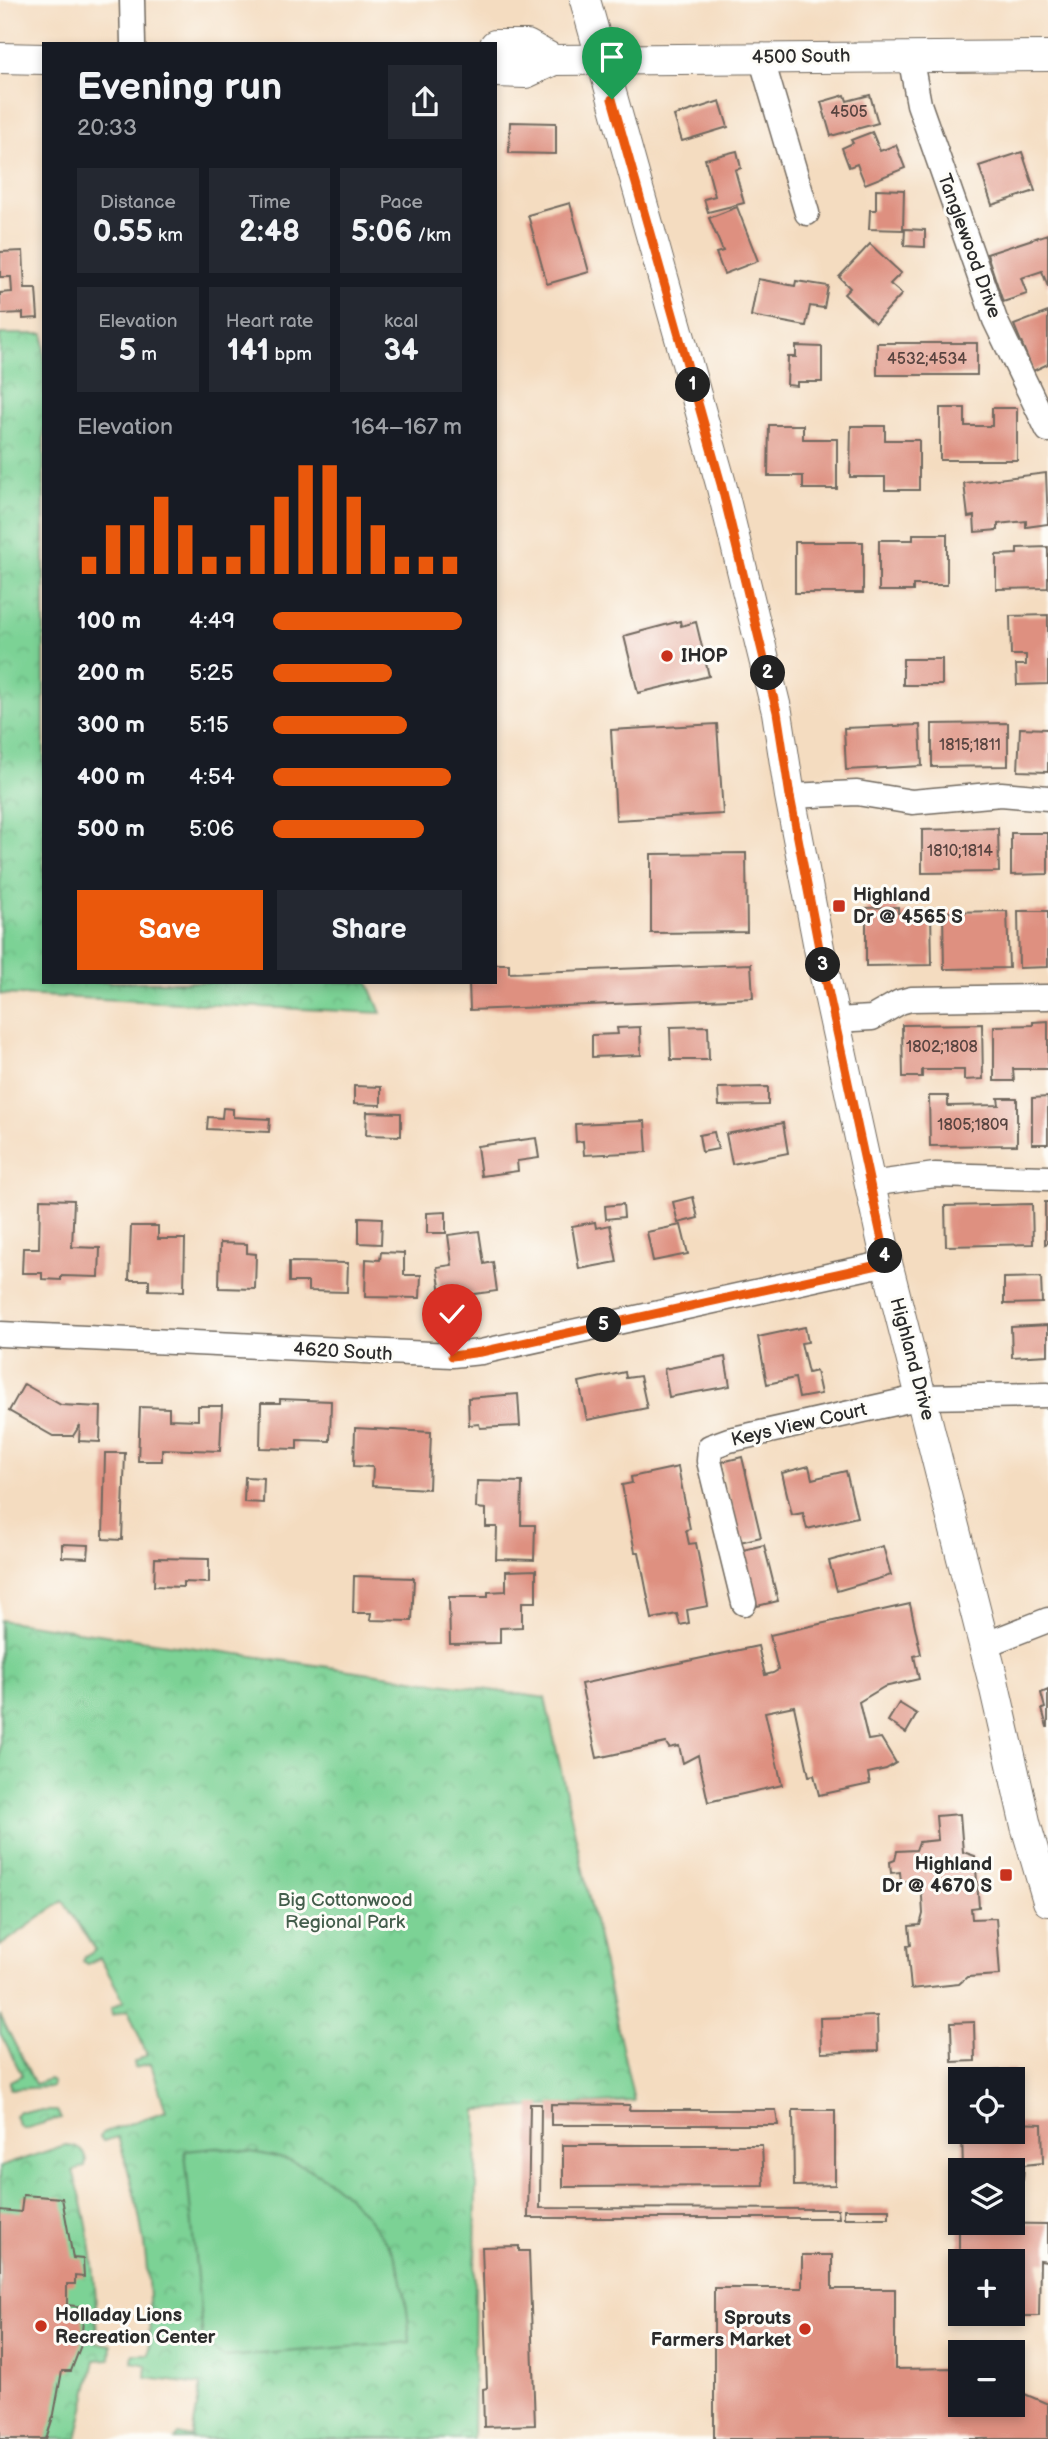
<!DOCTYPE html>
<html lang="en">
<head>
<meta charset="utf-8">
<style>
  :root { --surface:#171b24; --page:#242831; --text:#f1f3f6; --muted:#9ea1a6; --accent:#ea580c }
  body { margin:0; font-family:"Balsamiq Sans",sans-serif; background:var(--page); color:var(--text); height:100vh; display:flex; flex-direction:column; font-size:26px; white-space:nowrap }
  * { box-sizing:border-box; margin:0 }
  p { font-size:23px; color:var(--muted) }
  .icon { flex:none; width:38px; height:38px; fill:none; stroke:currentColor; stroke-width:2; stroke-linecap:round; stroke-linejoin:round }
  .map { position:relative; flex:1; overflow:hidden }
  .panel { position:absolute; left:42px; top:42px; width:455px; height:942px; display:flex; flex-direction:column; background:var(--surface); border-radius:0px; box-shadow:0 4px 10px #0003 }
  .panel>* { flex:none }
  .fabs { position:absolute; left:948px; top:2067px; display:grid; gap:14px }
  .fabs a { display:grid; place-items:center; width:77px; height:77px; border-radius:0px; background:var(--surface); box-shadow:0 4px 10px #0003; font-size:35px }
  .pin { position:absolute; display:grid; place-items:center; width:60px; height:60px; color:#fff; margin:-72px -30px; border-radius:50% 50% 50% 0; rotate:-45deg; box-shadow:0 0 7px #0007 }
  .pin .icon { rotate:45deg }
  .km { position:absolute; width:35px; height:35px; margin:-18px; border-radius:50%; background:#222; color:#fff; font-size:19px; line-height:35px; text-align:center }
  .round { display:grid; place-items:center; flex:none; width:74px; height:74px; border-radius:0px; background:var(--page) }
  .summary { display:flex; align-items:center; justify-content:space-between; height:119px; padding:0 35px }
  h1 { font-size:38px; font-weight:700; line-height:52px }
  .stats { display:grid; grid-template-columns:repeat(3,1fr); gap:10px; height:119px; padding:7px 35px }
  .stats div { display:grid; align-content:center; border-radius:0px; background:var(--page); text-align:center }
  .stats b { font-size:30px; font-weight:700 }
  .stats small { font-size:19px; font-weight:400 }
  .stats p { font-size:19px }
  .chart { height:196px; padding:14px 35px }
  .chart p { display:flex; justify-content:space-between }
  .chart svg { width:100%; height:126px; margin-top:7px; stroke:var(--accent); stroke-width:6 }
  .primary-button { display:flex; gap:14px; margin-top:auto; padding:14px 35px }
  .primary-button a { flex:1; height:80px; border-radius:0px; background:var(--accent); color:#fff; font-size:28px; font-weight:700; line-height:80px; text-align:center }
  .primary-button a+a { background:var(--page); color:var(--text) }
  ul { padding:0 35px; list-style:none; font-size:23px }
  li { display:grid; grid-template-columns:112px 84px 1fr; align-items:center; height:52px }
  li i { height:18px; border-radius:9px; background:var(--accent) }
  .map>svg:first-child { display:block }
</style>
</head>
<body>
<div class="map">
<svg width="1048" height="2439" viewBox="0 0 1048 2439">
  <defs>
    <pattern id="park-crowns" width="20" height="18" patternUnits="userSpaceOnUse" patternTransform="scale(1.75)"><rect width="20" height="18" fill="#7cd295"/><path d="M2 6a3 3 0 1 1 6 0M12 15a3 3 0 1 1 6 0" fill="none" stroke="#6bb481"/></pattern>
  </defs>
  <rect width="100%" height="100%" fill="#fdfcf7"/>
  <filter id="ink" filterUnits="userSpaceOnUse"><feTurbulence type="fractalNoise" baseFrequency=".0143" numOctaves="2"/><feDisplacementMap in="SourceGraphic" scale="14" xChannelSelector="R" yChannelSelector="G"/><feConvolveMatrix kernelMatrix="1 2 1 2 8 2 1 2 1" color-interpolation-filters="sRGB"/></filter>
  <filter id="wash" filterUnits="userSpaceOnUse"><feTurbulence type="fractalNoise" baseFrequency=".00686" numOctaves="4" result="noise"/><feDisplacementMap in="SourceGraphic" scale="28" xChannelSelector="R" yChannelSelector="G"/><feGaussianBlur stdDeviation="1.57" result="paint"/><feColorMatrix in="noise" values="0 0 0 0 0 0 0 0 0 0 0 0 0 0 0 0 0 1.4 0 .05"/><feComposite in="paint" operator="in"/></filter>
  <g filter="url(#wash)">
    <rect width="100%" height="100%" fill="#f4dcc0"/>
    <g fill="url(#park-crowns)" stroke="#547e60" stroke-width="2">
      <polygon points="0,334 44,334 44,982 368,982 381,1013 0,994"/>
      <path d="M0,1620L545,1698L634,2101L477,2110L473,2439H175L179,2434L192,2437L201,2385L146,2378L147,2365L132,2362L133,2354H149C152,2275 143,2213 118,2137L103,2141L100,2137L102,2133L166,2111L151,2064L135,2068L134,2062L147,2055L128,2010L112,2015L111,2008L124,2001L100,1958L88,1964L83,1961L85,1957L96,1950L63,1901L0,1946Z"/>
      <polygon points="0,2015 35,2084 49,2079 53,2082 52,2087 10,2089 10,2081 22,2075 0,2033"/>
      <polygon points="19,2111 57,2111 61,2118 24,2129 19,2125 15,2116"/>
      <path d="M65,2145C76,2145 83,2150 86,2160L85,2166L73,2171C91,2227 98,2283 96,2342L111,2345L110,2359L95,2360L77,2439H0V2167Z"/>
    </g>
    <path fill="#7cd295" stroke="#547e60" stroke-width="2" d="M216,2148C286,2153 331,2168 374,2226C381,2236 391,2246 395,2257C405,2285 408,2313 410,2342L224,2357L203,2341L185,2151Z"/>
    <g id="blocks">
      <g fill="#de9080">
        <polygon points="845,95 847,101 870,95 878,123 831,136 821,102"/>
        <polygon points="720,101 728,127 682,141 674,116"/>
        <polygon points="510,122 556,123 556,154 509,153"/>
        <polygon points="872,132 880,151 896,145 905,168 865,184 857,164 849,167 842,148 853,143 851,140"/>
        <polygon points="737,151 741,168 735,170 744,203 708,212 704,199 715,196 705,159"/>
        <polygon points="1022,152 1035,191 992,205 979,166"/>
        <polygon points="876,189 904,190 903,230 869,229 870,210 876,210"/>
        <polygon points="570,203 589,272 547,284 528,215"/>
        <polygon points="737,207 758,261 724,274 716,253 723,251 709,218"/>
        <polygon points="905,229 925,230 925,247 904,246"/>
        <polygon points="1048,234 1048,287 1042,271 1021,278 1027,294 1003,302 987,254"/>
        <polygon points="870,244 901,273 890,284 902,294 875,323 844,294 850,288 839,277"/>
        <polygon points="23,251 25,289 36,289 38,318 23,319 23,313 0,314 0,293 12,292 11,277 0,277 0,252"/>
        <polygon points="758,279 795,286 796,281 828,286 824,308 810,306 806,326 751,316"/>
        <polygon points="1048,312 1048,364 1033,371 1014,325"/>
        <rect x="877" y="343" width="100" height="32"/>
        <polygon points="796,346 822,347 822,382 797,382 797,386 787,385 788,357 796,357"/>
        <polygon points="940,408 965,408 965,426 992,426 992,408 1017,408 1017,460 940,460"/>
        <polygon points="769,425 803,425 803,439 837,439 837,489 803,489 803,476 768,476"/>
        <polygon points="851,426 885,426 885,440 919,440 919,490 885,490 885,477 850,477"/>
        <polygon points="1046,473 1048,524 1026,527 1026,521 998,524 998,530 975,532 974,516 968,517 964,483"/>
        <polygon points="913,534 947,534 947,585 913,585 913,591 879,591 879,540 913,540"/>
        <rect x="795" y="542" width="68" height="51"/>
        <polygon points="1048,547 1048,588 996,589 996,555 1017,554 1017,548"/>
        <polygon points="1048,615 1048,684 1017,685 1016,665 1026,665 1026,655 1011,655 1010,616"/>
        <polygon points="680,621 681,626 696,622 709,676 638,693 624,636"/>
        <rect x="903" y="659" width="39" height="26"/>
        <polygon points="1008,723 1008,766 932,767 932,724"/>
        <polygon points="717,724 723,814 616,820 611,730"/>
        <polygon points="920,725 922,766 846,770 844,728"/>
        <polygon points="1020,728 1048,729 1048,772 1018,771"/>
        <polygon points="998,828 999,872 922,873 922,830"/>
        <polygon points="1011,833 1048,833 1048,874 1011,875"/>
        <polygon points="746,853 747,932 651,933 651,854"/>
        <polygon points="898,907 898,913 931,912 932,965 866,966 866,908"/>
        <polygon points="1007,911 1009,968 944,969 943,912"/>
        <polygon points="1018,911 1048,911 1048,967 1019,968"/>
        <polygon points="495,964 509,964 509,973 751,964 753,998 470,1010 469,982 495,982"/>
        <polygon points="1048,1021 1048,1069 1013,1069 1014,1081 994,1081 994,1026 1033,1025 1033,1022"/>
        <polygon points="982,1024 983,1079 964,1080 964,1070 922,1070 922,1077 903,1077 902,1025"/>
        <polygon points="708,1026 709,1060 671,1060 670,1027"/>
        <polygon points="640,1027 641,1055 592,1057 592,1035 618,1034 617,1028"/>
        <polygon points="354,1086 381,1087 381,1105 354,1104"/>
        <polygon points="768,1087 768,1105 719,1106 718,1088"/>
        <polygon points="929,1096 948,1096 948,1106 999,1105 998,1098 1017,1098 1017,1145 930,1146"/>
        <polygon points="1048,1097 1048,1144 1032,1144 1032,1098"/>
        <polygon points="223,1108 233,1109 233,1117 270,1119 269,1132 207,1129 208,1117 222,1118"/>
        <polygon points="367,1112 401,1113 401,1136 366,1135"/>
        <polygon points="645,1121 647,1152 584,1155 583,1141 576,1142 575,1124"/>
        <polygon points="783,1123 788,1153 732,1164 726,1134"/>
        <polygon points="714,1132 718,1149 702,1152 699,1135"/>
        <polygon points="536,1138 539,1158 517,1161 518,1171 481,1176 477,1146"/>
        <polygon points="693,1197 698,1218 678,1223 673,1202"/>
        <polygon points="40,1199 74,1200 72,1247 100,1248 99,1277 61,1276 61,1280 42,1279 42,1273 22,1273 23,1248 39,1248"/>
        <polygon points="1045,1202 1048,1202 1048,1243 1045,1244"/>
        <polygon points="623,1204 624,1217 606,1219 605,1206"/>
        <polygon points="1032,1204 1033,1244 946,1246 945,1206"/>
        <polygon points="446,1212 446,1233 427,1233 427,1213"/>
        <polygon points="359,1217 382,1218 381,1244 359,1243"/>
        <polygon points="595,1222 596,1228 610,1225 617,1262 579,1269 572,1226"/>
        <polygon points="681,1225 688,1254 653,1261 647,1232"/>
        <polygon points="131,1226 158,1226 158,1239 185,1239 184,1291 149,1290 149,1280 129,1280"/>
        <polygon points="479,1231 484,1264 493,1262 497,1291 459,1296 459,1291 441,1293 437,1267 452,1265 448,1235"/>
        <polygon points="220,1243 247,1244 247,1253 256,1254 255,1289 219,1288"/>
        <polygon points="381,1252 404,1253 404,1275 421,1275 420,1298 365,1297 366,1259 380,1260"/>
        <polygon points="289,1262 348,1263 347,1292 308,1291 308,1282 289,1282"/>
        <polygon points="1041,1277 1042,1303 1004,1304 1004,1278"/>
        <polygon points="1048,1325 1048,1355 1012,1357 1011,1327"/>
        <polygon points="805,1327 808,1342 801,1343 808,1373 816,1371 821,1394 799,1398 795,1378 767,1384 758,1337"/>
        <polygon points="725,1357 730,1386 669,1397 664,1369"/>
        <polygon points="625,1372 626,1378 640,1376 647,1408 587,1420 579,1382"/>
        <polygon points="24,1384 61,1405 101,1407 100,1442 79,1441 80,1425 73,1436 53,1436 9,1411"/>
        <polygon points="518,1394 520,1426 480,1428 479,1424 469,1425 468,1398"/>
        <polygon points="280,1399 331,1401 330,1441 297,1440 297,1449 260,1448 261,1403 280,1403"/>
        <polygon points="198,1406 222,1406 220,1451 162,1449 162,1461 138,1461 140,1407 169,1408 169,1419 198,1420"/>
        <polygon points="355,1428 431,1432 429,1489 372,1486 373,1467 354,1466"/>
        <polygon points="105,1453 125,1453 122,1540 103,1539"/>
        <polygon points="742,1457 761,1537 740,1542 722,1462"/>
        <polygon points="809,1466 812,1479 846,1471 857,1517 807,1529 803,1513 792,1515 782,1473"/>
        <polygon points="678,1467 690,1529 686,1530 689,1544 696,1543 708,1606 687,1610 689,1623 680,1625 677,1614 652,1619 639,1552 635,1552 622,1485 632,1483 631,1477"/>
        <polygon points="245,1477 264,1478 263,1503 244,1502"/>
        <polygon points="477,1481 522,1482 521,1525 535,1525 534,1560 496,1559 497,1527 486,1527 486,1509 476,1508"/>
        <polygon points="62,1544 89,1545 88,1558 62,1557"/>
        <polygon points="764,1545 778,1601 757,1606 743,1550"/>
        <polygon points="883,1546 891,1575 837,1591 829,1561"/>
        <polygon points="155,1558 209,1559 209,1583 183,1582 183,1587 154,1586"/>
        <polygon points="536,1570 536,1602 522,1602 522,1627 500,1628 500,1643 450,1644 449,1597 488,1597 488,1592 506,1591 506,1571"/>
        <polygon points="354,1576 414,1578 412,1621 370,1620 371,1613 353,1613"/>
        <polygon points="910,1604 921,1654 914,1656 919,1679 884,1687 859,1702 868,1740 881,1738 896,1763 886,1769 868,1773 870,1784 819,1795 814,1775 809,1776 794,1706 765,1712 782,1785 708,1802 698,1755 683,1763 679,1746 669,1748 666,1743 597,1758 581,1684 758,1646 765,1675 773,1673 778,1670 770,1635"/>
        <polygon points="1048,1690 1048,1727 1047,1727 1042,1709 1045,1708 1041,1693"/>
        <polygon points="899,1703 917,1714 906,1733 888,1721"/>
        <polygon points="960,1814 963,1852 975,1856 979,1907 971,1908 972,1919 996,1918 1000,1975 967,1977 959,1984 911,1989 907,1946 911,1945 909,1926 920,1925 923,1914 921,1880 901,1882 900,1872 891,1873 890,1862 895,1860 897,1851 916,1850 919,1842 938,1840 936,1816"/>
        <polygon points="877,2016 878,2051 821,2053 820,2018"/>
        <polygon points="974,2022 975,2061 952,2062 951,2023"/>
        <polygon points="1014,2070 1014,2079 988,2079 988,2071"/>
        <polygon points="530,2104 541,2104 540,2208 838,2209 839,2218 528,2218"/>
        <polygon points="551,2104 630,2105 629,2110 776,2110 778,2125 551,2125"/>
        <polygon points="793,2110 835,2110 835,2185 794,2186"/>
        <polygon points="1013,2123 1042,2124 1043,2163 1024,2165 1023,2180 1013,2180 1013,2170 963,2170 962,2132 1013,2132"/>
        <polygon points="563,2145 762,2145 764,2186 563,2187"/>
        <polygon points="23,2195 62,2198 73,2258 83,2259 84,2277 75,2276 75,2284 67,2284 67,2305 84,2307 81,2345 71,2371 62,2371 54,2414 46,2439 0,2439 0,2210 21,2212"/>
        <rect x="844" y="2209" width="45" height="9"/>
        <polygon points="959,2223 1048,2224 1048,2262 1040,2261 1039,2316 1013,2316 1013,2261 959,2260"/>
        <polygon points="519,2246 519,2251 529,2251 535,2425 484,2427 483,2389 487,2388 482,2247"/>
        <polygon points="802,2255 832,2255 832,2289 895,2289 895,2369 961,2368 961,2404 1013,2404 1013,2389 1048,2404 1048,2439 714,2439 714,2288 802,2288"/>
      </g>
    </g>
  </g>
  <g filter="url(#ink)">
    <use href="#blocks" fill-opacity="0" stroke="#71695f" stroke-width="2"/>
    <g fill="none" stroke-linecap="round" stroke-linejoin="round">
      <g stroke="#71695f" stroke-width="27">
        <g id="minor">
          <polyline points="132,0 133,44"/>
          <polyline points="910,56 919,104 995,320 1048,430"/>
          <polyline points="761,57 807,213"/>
          <polyline points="790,796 857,793 912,802 1001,794 1048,798"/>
          <polyline points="836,1020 872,1018 900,1002 911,999 1048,997"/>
          <polyline points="870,1184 935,1175 1048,1178"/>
          <polyline points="0,1334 452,1355 481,1352 887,1263"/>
          <polyline points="744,1603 709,1461 710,1447 729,1440 922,1397 1048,1395"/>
          <polyline points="984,1645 1048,1620"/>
        </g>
      </g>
      <g stroke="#71695f" stroke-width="32">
        <g id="major">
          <polyline points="585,0 721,484 777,712 790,796 820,953 887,1263 992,1676 1026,1826 1048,1901"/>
          <polyline points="495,45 527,45 554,60"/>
          <polyline points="0,58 44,59"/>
          <polyline points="495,72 526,73 554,60 1048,56"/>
        </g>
      </g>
      <use href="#minor" stroke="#fff" stroke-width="24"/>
      <use href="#major" stroke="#fff" stroke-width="30"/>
    </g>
  </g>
  <g fill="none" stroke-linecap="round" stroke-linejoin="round" filter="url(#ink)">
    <g stroke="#fff" stroke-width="14">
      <polyline id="route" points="452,1356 481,1352 887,1263 820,953 790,796 777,712 721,484 612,99"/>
    </g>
    <use href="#route" stroke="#ea580c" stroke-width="9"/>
  </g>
  <g fill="#c8321e" stroke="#fdfcf7" stroke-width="2.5">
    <circle cx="667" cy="656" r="7"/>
    <rect x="832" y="899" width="14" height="14" rx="3.5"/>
    <rect x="999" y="1868" width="14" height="14" rx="3.5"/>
    <circle cx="41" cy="2326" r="7"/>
    <circle cx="805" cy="2329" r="7"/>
  </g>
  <g text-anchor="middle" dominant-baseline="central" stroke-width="6" stroke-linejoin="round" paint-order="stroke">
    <g font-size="16" fill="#584440">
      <text x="849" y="112">4505</text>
      <text x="927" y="359">4532;4534</text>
      <text x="970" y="745">1815;1811</text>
      <text x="960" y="851">1810;1814</text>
      <text x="942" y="1047">1802;1808</text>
      <text x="973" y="1125">1805;1809</text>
    </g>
    <g font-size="19" fill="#2b2b2b" stroke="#fdfcf7">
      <text transform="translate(801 57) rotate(-1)">4500 South</text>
      <text transform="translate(969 246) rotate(70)">Tanglewood Drive</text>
      <text transform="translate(343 1352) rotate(3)">4620 South</text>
      <text transform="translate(912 1359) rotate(75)">Highland Drive</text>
      <text transform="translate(799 1425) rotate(-13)">Keys View Court</text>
    </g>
    <g font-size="19" font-weight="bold" fill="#2b2b2b" stroke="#fdfcf7" text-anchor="start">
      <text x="681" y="656">IHOP</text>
      <text x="853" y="895">Highland<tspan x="853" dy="22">Dr @ 4565 S</tspan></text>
      <text x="992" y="1864" text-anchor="end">Highland<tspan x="992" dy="22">Dr @ 4670 S</tspan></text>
      <text x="55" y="2315">Holladay Lions<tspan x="55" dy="22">Recreation Center</tspan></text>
      <text x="791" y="2318" text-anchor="end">Sprouts<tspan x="791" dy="22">Farmers Market</tspan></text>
    </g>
    <g font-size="19" fill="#435d4b" stroke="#fdfcf7">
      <text x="345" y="1900">Big Cottonwood<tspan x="345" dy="22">Regional Park</tspan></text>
    </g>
  </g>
</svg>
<div class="fabs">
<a><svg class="icon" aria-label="locate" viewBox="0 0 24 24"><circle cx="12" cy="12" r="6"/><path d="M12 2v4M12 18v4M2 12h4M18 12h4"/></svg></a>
<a><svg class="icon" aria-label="layers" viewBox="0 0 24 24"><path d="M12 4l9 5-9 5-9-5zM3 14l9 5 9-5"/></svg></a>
<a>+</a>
<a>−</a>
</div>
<div class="pin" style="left:612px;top:99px;background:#1e9e55"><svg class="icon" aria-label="arrive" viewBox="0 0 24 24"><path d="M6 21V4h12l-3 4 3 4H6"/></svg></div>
<div class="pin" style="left:452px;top:1356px;background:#d93025"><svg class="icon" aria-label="check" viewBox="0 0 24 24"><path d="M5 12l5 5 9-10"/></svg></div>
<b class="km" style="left:693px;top:385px">1</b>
<b class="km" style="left:768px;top:673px">2</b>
<b class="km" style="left:823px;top:965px">3</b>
<b class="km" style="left:885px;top:1256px">4</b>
<b class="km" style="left:604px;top:1325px">5</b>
<section class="panel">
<div class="summary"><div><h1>Evening run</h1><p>20:33</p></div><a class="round"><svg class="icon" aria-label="share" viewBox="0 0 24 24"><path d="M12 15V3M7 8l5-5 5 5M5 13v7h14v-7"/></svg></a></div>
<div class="stats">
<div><p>Distance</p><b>0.55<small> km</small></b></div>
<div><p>Time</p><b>2:48</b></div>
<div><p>Pace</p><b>5:06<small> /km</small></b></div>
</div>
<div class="stats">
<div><p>Elevation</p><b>5<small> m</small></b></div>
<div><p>Heart rate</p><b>141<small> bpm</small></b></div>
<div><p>kcal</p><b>34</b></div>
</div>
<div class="chart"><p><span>Elevation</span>164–167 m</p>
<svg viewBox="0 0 160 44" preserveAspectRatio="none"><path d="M5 44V38M15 44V27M25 44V27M35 44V17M45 44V27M55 44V38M65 44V38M75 44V27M85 44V17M95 44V6M105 44V6M115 44V17M125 44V27M135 44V38M145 44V38M155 44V38"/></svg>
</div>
<ul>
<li><b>100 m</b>4:49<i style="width:100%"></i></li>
<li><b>200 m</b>5:25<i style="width:63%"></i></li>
<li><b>300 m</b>5:15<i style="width:71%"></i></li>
<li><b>400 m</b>4:54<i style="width:94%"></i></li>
<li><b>500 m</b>5:06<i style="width:80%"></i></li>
</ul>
<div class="primary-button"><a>Save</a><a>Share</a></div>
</section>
</div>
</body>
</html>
